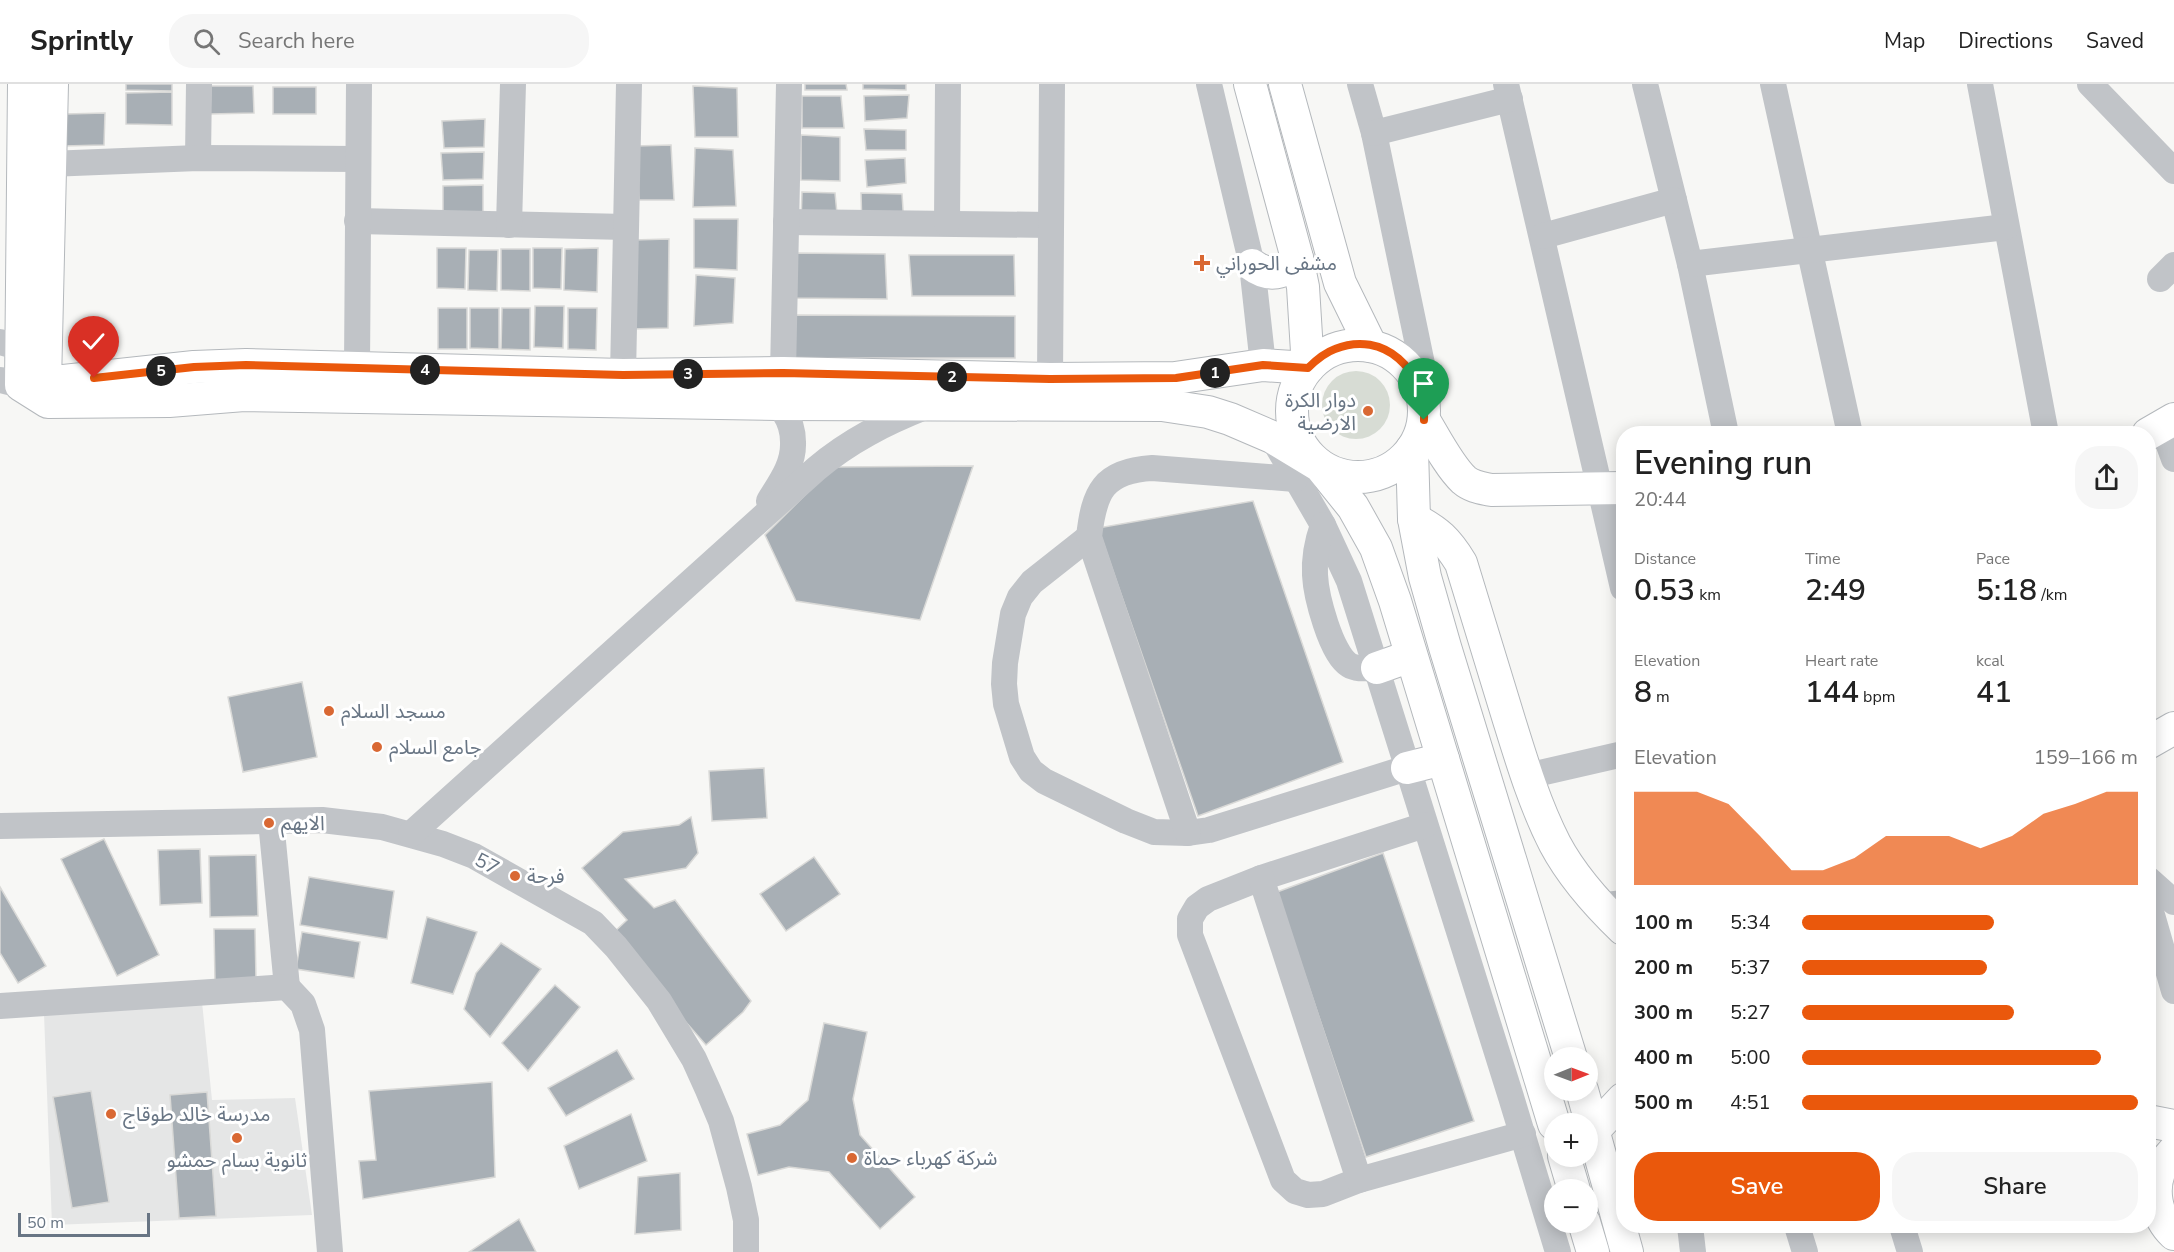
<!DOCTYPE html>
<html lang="en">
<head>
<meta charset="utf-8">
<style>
  :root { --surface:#fff; --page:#f6f6f6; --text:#222; --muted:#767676; --line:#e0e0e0; --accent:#ea580c }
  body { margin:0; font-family:"Nunito Sans","Noto Sans Arabic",sans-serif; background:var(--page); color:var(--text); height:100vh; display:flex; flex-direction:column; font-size:22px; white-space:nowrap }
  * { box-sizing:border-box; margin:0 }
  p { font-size:20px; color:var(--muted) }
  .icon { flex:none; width:33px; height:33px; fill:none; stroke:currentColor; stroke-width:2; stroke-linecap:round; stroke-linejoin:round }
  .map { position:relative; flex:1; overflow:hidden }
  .sheet { position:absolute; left:1616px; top:342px; width:540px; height:807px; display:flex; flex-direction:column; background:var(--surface); border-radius:24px; box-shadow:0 3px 15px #0003 }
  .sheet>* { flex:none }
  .needle { width:39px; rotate:89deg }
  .tools { position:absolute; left:1544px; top:963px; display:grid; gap:12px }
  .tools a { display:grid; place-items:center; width:54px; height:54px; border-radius:50%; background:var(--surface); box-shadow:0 3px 15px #0003; font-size:30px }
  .scale { position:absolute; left:18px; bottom:15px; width:132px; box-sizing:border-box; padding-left:6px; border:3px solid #687584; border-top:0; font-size:16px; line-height:21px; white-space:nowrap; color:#687584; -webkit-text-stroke:4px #fff; paint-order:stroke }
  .pin { position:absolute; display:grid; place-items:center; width:51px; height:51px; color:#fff; margin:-62px -26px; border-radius:50% 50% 50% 0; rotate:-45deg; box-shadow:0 0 6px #0007 }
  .pin .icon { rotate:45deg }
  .km { position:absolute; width:30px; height:30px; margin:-15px; border-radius:50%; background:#222; color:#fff; font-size:16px; line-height:30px; text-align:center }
  .round { display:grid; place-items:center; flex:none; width:63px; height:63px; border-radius:24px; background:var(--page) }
  .summary { display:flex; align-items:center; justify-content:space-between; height:102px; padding:0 18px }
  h1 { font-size:33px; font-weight:600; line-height:45px }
  .metrics { display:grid; grid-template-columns:repeat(3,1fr); gap:9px; height:102px; padding:6px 18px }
  .metrics div { display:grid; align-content:center }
  .metrics b { font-size:30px; font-weight:600 }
  .metrics small { font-size:16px; font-weight:400 }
  .metrics p { font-size:16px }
  .chart { height:168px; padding:12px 18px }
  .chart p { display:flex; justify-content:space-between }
  .chart svg { width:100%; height:108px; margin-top:6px; fill:var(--accent); opacity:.7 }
  .primary-button { display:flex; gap:12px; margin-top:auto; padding:12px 18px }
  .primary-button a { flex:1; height:69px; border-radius:24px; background:var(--accent); color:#fff; font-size:24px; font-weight:600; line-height:69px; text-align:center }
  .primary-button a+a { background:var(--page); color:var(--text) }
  ul { padding:0 18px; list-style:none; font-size:20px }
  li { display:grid; grid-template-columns:96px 72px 1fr; align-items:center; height:45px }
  li i { height:15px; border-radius:8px; background:var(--accent) }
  header { display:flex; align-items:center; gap:36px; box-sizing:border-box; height:84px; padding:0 30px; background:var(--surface); border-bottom:2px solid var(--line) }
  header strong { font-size:28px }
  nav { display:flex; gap:33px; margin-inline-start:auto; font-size:21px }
  .search { width:420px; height:54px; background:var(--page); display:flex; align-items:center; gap:15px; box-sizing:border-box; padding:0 21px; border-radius:24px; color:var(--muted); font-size:22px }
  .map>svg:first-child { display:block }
</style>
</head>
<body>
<header>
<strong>Sprintly</strong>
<div class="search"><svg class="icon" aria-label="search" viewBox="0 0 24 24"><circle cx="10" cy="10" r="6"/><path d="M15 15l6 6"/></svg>Search here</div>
<nav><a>Map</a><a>Directions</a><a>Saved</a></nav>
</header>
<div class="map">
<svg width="2174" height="1168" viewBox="0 0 2174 1168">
  <rect width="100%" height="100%" fill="#f7f7f5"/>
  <polygon fill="#e5e6e6" points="202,918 212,1016 295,1014 312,1131 52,1141 44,930"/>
  <circle fill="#d7dcd4" cx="1356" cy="321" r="34"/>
  <g fill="#a8afb5" stroke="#d9d9d7" stroke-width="1.5">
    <polygon points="126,0 172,0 172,7 126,6"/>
    <polygon points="805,0 846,0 847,6 805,6"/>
    <polygon points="863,0 906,0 906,6 863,5"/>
    <polygon points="211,2 253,2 254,29 210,30"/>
    <polygon points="693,2 737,4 738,53 695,53"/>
    <rect x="273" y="3" width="43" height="27"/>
    <polygon points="172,8 172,41 126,40 126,9"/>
    <polygon points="909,11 907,34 865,37 864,12"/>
    <polygon points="802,12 841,12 844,44 802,44"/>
    <polygon points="105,29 104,61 63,62 66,30"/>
    <polygon points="485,35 484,63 444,64 442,37"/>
    <polygon points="864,45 906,46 906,66 866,66"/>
    <polygon points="801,51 840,53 840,97 801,96"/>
    <polygon points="671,61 674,116 639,116 636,62"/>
    <polygon points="695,64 733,66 736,122 693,123"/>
    <polygon points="484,68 483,95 443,96 441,69"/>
    <polygon points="905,74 906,99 867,103 865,76"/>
    <polygon points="483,101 483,129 443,129 443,102"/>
    <polygon points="802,108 835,109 838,140 801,139"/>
    <polygon points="861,109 902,110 904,141 862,144"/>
    <polygon points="694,135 738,135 737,186 694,184"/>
    <polygon points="669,155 668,244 631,245 632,156"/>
    <polygon points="437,164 466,164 465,205 437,204"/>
    <polygon points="533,164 562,164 561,205 533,204"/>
    <polygon points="598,164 597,208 564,206 565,165"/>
    <polygon points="501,165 530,165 530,207 501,206"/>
    <polygon points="469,166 498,166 497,207 468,206"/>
    <polygon points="795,169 885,170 887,215 792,214"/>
    <polygon points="909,171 1014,171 1015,212 912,212"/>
    <polygon points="696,191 735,194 733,239 694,242"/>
    <polygon points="535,222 564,222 563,264 534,263"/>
    <rect x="438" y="224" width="29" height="41"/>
    <polygon points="470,224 499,224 499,265 470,264"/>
    <polygon points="502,224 530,224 530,266 501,265"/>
    <polygon points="568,224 597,224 596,266 568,265"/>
    <polygon points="791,231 1015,232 1015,274 791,274"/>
    <polygon points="973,382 920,536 796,517 765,451 833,383"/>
    <polygon points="1253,417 1343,678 1198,732 1098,444"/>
    <polygon points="302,598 317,673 243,688 228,613"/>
    <polygon points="764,684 767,734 712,737 709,687"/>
    <polygon points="691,733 698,769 686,784 625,795 654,824 675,816 751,917 743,928 706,961 610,852 627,836 582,784 623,748 679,741"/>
    <polygon points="104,755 159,871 117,892 61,775"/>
    <polygon points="200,765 202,819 160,821 158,766"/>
    <polygon points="1383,769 1474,1037 1366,1073 1277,808"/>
    <polygon points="256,771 258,832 210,833 209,772"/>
    <polygon points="814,773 840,810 786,847 760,810"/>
    <polygon points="309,793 394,807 387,855 300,841"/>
    <polygon points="0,803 46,882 18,899 0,869"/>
    <polygon points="427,833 477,848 453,910 411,899"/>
    <polygon points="214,845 255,845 256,896 215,897"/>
    <polygon points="302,848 360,858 354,894 296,885"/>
    <polygon points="501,859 541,885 490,953 464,925 476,889"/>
    <polygon points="555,901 580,923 528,987 502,959"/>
    <polygon points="824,939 867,948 853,1015 860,1051 915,1113 880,1145 829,1088 789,1083 758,1091 747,1050 780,1041 808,1016"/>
    <polygon points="617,966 634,995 566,1032 548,1004"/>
    <polygon points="492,998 495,1093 363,1115 359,1077 376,1076 369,1007"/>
    <polygon points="91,1007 109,1118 72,1124 53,1013"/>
    <polygon points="207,1008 216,1132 179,1134 170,1011"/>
    <polygon points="631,1030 647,1077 579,1105 564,1062"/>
    <polygon points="680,1089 681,1146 635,1150 638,1093"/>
    <polygon points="519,1135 536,1168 469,1168"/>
  </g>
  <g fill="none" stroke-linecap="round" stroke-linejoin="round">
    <g stroke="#b4b8bc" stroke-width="34">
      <g id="major">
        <polyline points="24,0 21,301 48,318 169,317 244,311 777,320 1162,321 1208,328 1230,335 1272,353 1320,382 1353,423 1376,464 1395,517 1554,1040"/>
        <polyline points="52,0 45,299 194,283 246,281 623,291 783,289 1050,295 1175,294 1263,281 1308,284 1303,203 1297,174 1250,0"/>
        <polyline points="1285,0 1340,199 1371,262"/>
        <path d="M1252,181C1268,193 1285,191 1297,174"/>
        <circle cx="1358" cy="327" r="66"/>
        <path d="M1424,336C1435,354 1449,382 1464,396C1472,403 1482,404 1491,406L1623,404"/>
        <polyline points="2148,350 2174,335"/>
        <polyline points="1412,365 1414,435 1425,493 1445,563 1571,974"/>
        <path d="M1414,435C1438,448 1447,456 1461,479C1477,531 1493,584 1509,636C1522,678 1535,721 1555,760C1572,792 1597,820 1623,845"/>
        <polyline points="1377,584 1411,572"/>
        <polyline points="2148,659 2174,644"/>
        <polyline points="1407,684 1443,675"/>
        <polyline points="1582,1006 1627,1168"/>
        <polyline points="2148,1037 2174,1042"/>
        <polyline points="1594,1046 1623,1015"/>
        <path d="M2174,1067C2170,1072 2165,1077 2162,1082C2150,1104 2156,1133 2174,1150"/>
        <polyline points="1564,1072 1574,1106"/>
        <polyline points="1584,1138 1593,1168"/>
      </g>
    </g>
    <g stroke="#c1c4c8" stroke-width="26">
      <polyline points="1209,0 1252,181 1263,281"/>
      <polyline points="1360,0 1374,49 1422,280 1422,308"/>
      <polyline points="1506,0 1623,504"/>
      <polyline points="1645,0 1690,180 1726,350"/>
      <polyline points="1773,0 1850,350"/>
      <polyline points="1980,0 2046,350"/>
      <polyline points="2090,0 2174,87"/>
      <polyline points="1374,49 1510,15"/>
      <polyline points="198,74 199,0"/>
      <polyline points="49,80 198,74 357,75"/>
      <polyline points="357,137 626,143"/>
      <polyline points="786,138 1051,141"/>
      <polyline points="947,139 948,0"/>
      <polyline points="509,141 513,0"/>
      <polyline points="1543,152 1674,116"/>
      <polyline points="1690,180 2006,143"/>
      <polyline points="2160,195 2174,181"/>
      <polyline points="0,258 22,264"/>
      <polyline points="357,284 359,0"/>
      <polyline points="623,291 629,0"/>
      <polyline points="1050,295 1052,0"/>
      <polyline points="0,296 21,301 39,299"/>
      <polyline points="2162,342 2174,375"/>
      <polyline points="1272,353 1323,441 1349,497 1511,1013 1558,1168"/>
      <path d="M769,417C780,399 794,381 793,358C793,348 790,337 784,328C772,312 757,302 783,289L789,0"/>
      <path d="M1323,441C1317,458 1314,474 1315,491C1316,512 1331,570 1349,581C1357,586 1368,584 1377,584"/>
      <polyline points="1089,453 1032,498 1020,513 1013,530 1005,579 1004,600 1006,620 1022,673 1031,687 1044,697 1126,737 1154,748 1188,749 1209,746 1407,684"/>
      <polyline points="1527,692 1623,670"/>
      <polyline points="271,737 287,903"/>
      <polyline points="1425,741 1261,794 1208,815 1197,823 1190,835 1190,851 1283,1096 1295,1107 1308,1111 1323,1110 1359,1096 1523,1050"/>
      <polyline points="0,742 322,736 382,743 443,760 474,772 593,839 616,863 659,917 694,975 708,1006 721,1037 739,1103 746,1136 746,1168"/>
      <path d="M1188,749L1089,453C1094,408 1103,387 1152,384L1295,395"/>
      <path d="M411,750L816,385C849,357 885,339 925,323"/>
      <polyline points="1261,794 1359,1096"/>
      <polyline points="2148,795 2174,818"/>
      <polyline points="2148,817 2174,907"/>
      <polyline points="1599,822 1623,819"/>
      <polyline points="0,922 287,903 303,920 312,946 330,1168"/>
      <polyline points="1690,1142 1693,1168"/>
      <polyline points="1797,1142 1805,1168"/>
      <polyline points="1902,1142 1910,1168"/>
    </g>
    <use href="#major" stroke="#fff" stroke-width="32"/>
  </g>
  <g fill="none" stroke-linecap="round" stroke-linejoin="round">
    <g stroke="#fff" stroke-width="12">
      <path id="route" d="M94,294L194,283L246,281L623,291L783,289L1050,295L1176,294L1263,281L1308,284C1316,276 1324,269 1335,265C1384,245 1426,287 1424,336"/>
    </g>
    <use href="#route" stroke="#ea580c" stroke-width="8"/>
  </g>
  <g fill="#d96833" stroke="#fff" stroke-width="2">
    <path d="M1199 170h6v6h6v6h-6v6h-6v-6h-6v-6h6z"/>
    <circle cx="1368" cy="327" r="6"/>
    <circle cx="329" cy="627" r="6"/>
    <circle cx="377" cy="663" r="6"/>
    <circle cx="269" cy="739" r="6"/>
    <circle cx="515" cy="792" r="6"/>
    <circle cx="111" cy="1030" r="6"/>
    <circle cx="237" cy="1054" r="6"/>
    <circle cx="852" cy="1074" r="6"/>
  </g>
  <g text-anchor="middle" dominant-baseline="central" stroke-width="6" stroke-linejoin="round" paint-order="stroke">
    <g font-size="20" fill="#687584" stroke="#fff" text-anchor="start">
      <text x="1216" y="179">مشفى الحوراني</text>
      <text x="1356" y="316" text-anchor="end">دوار الكرة<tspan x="1356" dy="23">الارضية</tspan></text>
      <text x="341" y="627">مسجد السلام</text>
      <text x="389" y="663">جامع السلام</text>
      <text x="281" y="739">الايهم</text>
      <text x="527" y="792">فرحة</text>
      <text x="123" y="1030">مدرسة خالد طوقاج</text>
      <text x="864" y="1074">شركة كهرباء حماة</text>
      <text x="237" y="1076" text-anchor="middle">ثانوية بسام حمشو</text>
    </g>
    <g font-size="20" fill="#687584" stroke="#fff">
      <text transform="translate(487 780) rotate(28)">57</text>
    </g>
  </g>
</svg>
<div class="tools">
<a><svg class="needle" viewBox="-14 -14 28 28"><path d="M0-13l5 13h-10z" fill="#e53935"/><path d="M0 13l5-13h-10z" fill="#767676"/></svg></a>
<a>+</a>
<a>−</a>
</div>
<div class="scale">50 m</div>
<div class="pin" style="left:1424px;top:336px;background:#1e9e55"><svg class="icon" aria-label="arrive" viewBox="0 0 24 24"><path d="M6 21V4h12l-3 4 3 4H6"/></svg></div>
<div class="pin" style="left:94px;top:294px;background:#d93025"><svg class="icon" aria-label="check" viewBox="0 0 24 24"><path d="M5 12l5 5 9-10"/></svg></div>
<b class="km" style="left:1215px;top:289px">1</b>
<b class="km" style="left:952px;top:293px">2</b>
<b class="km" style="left:688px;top:290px">3</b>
<b class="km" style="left:425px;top:286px">4</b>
<b class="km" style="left:161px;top:287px">5</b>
<section class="sheet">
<div class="summary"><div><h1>Evening run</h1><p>20:44</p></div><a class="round"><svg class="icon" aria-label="share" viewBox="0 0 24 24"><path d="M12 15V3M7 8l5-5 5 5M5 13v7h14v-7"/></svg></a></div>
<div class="metrics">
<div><p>Distance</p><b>0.53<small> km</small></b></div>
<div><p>Time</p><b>2:49</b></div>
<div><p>Pace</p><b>5:18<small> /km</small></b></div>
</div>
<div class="metrics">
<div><p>Elevation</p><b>8<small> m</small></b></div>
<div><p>Heart rate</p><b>144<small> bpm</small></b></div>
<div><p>kcal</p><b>41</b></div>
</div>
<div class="chart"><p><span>Elevation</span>159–166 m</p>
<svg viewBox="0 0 160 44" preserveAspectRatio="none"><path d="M0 44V6L10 6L20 6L30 11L40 24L50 38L60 38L70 33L80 24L90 24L100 24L110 29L120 24L130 15L140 11L150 6L160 6V44z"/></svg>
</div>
<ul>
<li><b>100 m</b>5:34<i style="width:57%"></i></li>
<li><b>200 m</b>5:37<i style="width:55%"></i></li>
<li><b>300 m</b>5:27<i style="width:63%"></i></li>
<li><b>400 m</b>5:00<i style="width:89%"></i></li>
<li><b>500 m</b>4:51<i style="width:100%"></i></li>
</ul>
<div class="primary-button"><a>Save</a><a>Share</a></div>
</section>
</div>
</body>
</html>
